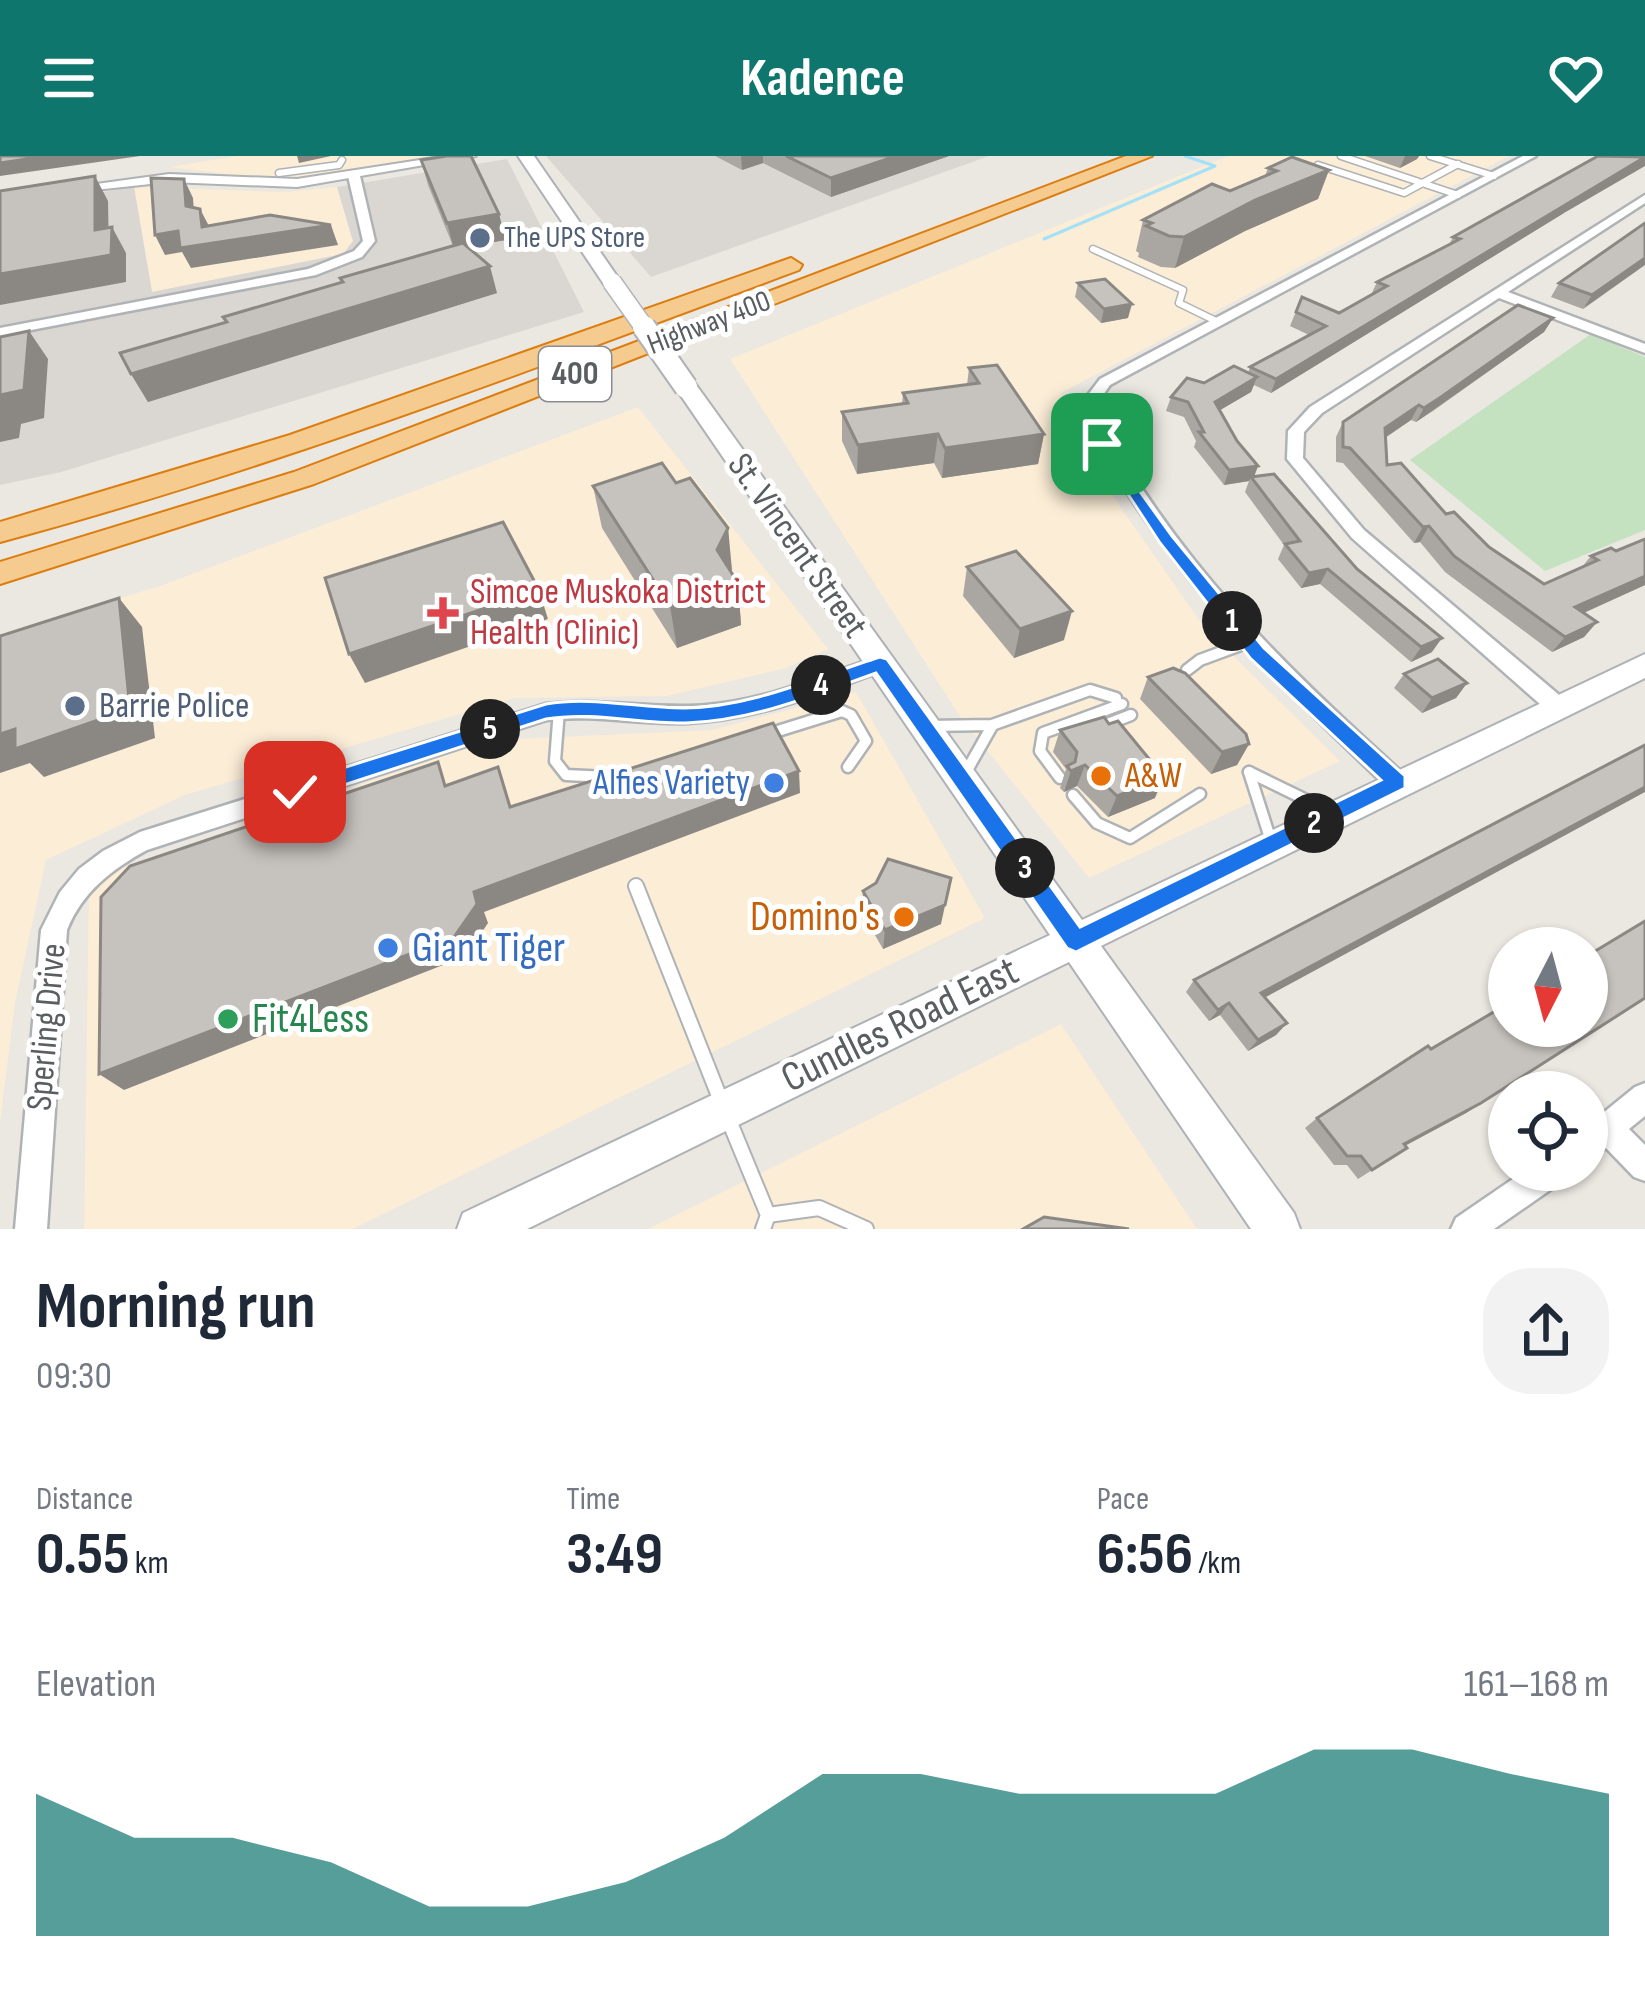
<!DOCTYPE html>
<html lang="en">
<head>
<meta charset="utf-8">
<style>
  :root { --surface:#fff; --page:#f2f2f3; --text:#1f2937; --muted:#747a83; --accent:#0f766e }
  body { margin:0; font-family:"Sofia Sans Condensed",sans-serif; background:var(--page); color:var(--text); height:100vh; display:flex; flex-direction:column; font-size:45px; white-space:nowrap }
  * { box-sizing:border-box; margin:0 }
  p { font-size:39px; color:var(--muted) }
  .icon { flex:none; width:66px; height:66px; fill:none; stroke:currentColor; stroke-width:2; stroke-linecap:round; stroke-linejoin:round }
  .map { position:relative; height:1073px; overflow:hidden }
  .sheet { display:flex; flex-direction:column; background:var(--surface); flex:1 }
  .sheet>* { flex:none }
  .needle { width:78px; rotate:186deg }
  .buttons { position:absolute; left:1488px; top:771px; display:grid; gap:24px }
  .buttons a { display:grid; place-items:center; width:120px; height:120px; border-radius:50%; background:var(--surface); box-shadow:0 3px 9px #0004; font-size:60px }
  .pin { position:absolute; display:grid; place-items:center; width:102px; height:102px; color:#fff; margin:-51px; border-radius:24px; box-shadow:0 6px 18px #0006 }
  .km { position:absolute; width:60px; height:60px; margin:-30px; border-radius:50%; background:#222; color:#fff; font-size:33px; line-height:60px; text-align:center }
  .round { display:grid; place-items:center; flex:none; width:126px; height:126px; border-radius:48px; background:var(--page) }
  .overview { display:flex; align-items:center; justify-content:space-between; height:204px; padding:0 36px }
  h1 { font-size:66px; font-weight:700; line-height:90px }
  .stats { display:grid; grid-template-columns:repeat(3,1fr); gap:18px; height:204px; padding:12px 36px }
  .stats div { display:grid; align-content:center }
  .stats b { font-size:60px; font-weight:700 }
  .stats small { font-size:33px; font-weight:400 }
  .stats p { font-size:33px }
  .chart { height:336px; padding:24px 36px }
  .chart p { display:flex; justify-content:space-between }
  .chart svg { width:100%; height:216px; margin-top:12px; fill:var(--accent); opacity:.7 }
  header { display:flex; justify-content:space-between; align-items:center; height:156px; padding:0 36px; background:var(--accent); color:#fff; font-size:54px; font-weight:700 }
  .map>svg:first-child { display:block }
</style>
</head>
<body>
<header><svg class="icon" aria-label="menu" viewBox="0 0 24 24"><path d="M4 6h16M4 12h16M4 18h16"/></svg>Kadence<svg class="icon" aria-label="heart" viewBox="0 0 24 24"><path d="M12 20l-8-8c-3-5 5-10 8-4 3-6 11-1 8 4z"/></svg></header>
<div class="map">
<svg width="1645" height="1073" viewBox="0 0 1645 1073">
  <rect width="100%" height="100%" fill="#ebe7e1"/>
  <g fill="#fbedd6">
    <polygon points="237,0 436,0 298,22 255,22 170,11"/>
    <polygon points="1228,0 1509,0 1061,237 1083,297 1204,471 1340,605 1089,722 959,559 730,203"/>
    <polygon points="134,31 284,36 337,31 353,86 343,98 152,136"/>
    <polygon points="638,251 828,493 786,512 667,540 515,542 185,639 46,704 15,847 0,966 0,478 160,430"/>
    <polygon points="856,536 985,762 353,1073 84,1073 89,723 489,584 712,574"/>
    <polygon points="1061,868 1197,1073 648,1073"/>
  </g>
  <g fill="#dad7d3">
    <polygon points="546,0 989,0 651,121"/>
    <polygon points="507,3 584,156 61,316 0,329 0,53 134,31 152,136 343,98 353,85 337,31"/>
  </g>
  <polygon fill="#c4e2bf" points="1591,178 1645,201 1645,374 1545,415 1410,304"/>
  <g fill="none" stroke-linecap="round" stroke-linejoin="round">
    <polyline stroke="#a4e1f8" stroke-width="3" points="1044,83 1215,10 1185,0"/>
    <g stroke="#afb3b6" stroke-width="9">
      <g id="service-far2">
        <polyline points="1341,0 1458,39"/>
        <polyline points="1430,0 1494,20"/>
        <polyline points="1318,9 1404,37 1458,8"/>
        <polyline points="279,17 339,9 342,4"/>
        <polyline points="1093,93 1183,134 1179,147 1218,166"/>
      </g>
    </g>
    <g stroke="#afb3b6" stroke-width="15">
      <g id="service-far1">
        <polyline points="1187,514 1200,504 1249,486"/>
        <polyline points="559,554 555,605 566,619 608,621"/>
        <polyline points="928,570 992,569 1090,534 1116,542"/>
        <polyline points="1100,571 1131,559"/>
        <polyline points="765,579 842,555 851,559 866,585 848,611"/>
        <polyline points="966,616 992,570"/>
        <polyline points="1249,616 1331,656"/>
        <polyline points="1249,616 1272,688"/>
        <polyline points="1060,622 1040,595 1043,577 1122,548"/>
        <polyline points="1073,639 1097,667 1130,682 1200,638"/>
      </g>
    </g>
    <g stroke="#afb3b6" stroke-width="18">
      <g id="service">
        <polyline points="636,730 721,945"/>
        <polyline points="728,962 768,1059 763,1073"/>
        <polyline points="768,1059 819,1052 866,1073"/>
      </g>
    </g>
    <g stroke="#afb3b6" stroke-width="5">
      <g id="minor">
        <path d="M1523,0H1536L1110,229L1094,252C1176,405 1278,504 1405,619L1408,626L1405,633L1397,635L1389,633C1263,514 1158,407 1078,252L1100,223Z"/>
        <polygon points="354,17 360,20 375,85 362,101 316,119 0,180 0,172 308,113 354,95 363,85 348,20"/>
        <polygon points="1645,39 1645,47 1508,136 1645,188 1645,197 1499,142 1322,257 1304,276 1303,302 1364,374 1565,544 1568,550 1565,556 1549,556 1352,382 1287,303 1288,275 1310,251"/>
        <path d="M880,500L887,503L890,508L887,513C823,537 757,564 688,567C640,569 594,558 546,564L147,694C112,713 82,736 67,774L47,1073H15L41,774L60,736L79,713L103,695L140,676L546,548C600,541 653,554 707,549C768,544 823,519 880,500Z"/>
        <polygon points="1645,927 1645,960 1629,973 1645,989 1645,1025 1634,1021 1606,992 1587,1004 1587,970 1635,931"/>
        <polygon points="1526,1014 1567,1014 1563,1025 1494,1073 1451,1073 1456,1062"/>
      </g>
    </g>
    <g stroke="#afb3b6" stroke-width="4">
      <polygon id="tertiary" points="446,0 476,0 297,31 169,26 67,37 60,33 169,18 297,23"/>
    </g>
    <g stroke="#aeb2b6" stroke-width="4">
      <g id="secondary">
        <polygon points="518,0 534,0 621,126 619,130 605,130"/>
        <polygon points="686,224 694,226 1082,764 1645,498 1645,522 1101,790 1294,1057 1300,1073 1251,1073 1069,806 527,1073 457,1073 463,1057 1050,779 675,231"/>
      </g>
    </g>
    <g stroke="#dc7d10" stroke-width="4">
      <g id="motorway">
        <polygon points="1126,0 1152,0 314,328 0,428 0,406 294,316"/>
        <path d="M791,102L802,109L799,114C535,212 272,313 0,386V366L290,279Z"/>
      </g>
    </g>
    <use href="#service-far2" stroke="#fff" stroke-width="6"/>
    <use href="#service-far1" stroke="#fff" stroke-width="10"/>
    <use href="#service" stroke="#fff" stroke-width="14"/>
    <use href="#minor" fill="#fff" fill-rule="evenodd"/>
    <use href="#tertiary" fill="#fff" fill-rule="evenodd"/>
    <use href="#secondary" fill="#fff" fill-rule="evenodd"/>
    <use href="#motorway" fill="#f5cb8f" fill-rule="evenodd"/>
    <g stroke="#aeb2b6" stroke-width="21" stroke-linecap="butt">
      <polyline id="secondary-bridge-far1" points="612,126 646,174"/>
    </g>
    <g stroke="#aeb2b6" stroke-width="26" stroke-linecap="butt">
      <polyline id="secondary-bridge" points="644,171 686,231"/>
    </g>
    <use href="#secondary-bridge-far1" stroke="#fff" stroke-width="18"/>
    <use href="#secondary-bridge" stroke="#fff" stroke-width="22"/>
  </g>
  <g fill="#aaa7a3">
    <polygon points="715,0 949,0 831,41 763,7 742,14"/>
    <polygon points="1365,0 1419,0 1417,3 1400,12"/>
    <polygon points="421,4 506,84 467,90 497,137 148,246 131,218 226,166 223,161 342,127 340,122 453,90 428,29"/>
    <polygon points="1268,12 1329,14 1318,43 1245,75 1175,112 1161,111 1138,101 1139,97 1136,95 1143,64 1230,35 1265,20"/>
    <polygon points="1564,57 1271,237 1254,229 1251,236 1220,254 1237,285 1258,310 1254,321 1357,413 1432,496 1411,506 1320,428 1301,432 1278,403 1284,389 1245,336 1249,325 1224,329 1194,291 1196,285 1184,261 1166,255 1171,241 1204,227 1248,217 1250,211 1309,179 1290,170 1302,141 1339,157 1371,139 1377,126 1449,89 1453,81"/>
    <polygon points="1645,67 1583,153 1551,141 1559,127"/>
    <polygon points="1078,127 1128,162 1101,167 1075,141"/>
    <polygon points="1553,162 1544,176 1433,255 1416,266 1411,264 1385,282 1387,309 1489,391 1544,428 1581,412 1591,400 1616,395 1645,382 1645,429 1584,457 1597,466 1584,481 1552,496 1445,416 1420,386 1414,387 1343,307 1336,306 1336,281 1343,266"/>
    <polygon points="969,212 1044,278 1038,308 942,322 934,307 857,318 842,285 842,256 902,248 903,237 967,229"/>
    <polygon points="676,327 728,372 731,416 738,427 741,469 677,492 602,372 593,330"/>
    <polygon points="967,411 1064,484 1014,502 963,440"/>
    <polygon points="1404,518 1467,527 1456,542 1422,557 1394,532"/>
    <polygon points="1148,521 1249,588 1237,609 1211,618 1140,543"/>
    <polygon points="1060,574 1155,642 1108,661 1077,630 1064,636 1060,632 1066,613 1053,596"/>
    <polygon points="863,735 941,768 883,793 861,755"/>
    <polygon points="1194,824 1265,841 1287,867 1276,879 1248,895 1220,859 1209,865 1186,836"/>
    <polygon points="1645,842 1466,957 1405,990 1407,992 1358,1023 1347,1009 1334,1009 1305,972 1317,962 1431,893"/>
  </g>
  <g fill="#8b8884">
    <polygon points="47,0 140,0 0,20 0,7"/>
    <polygon points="297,0 331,0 299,7"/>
    <polygon points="741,0 763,0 763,7 742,14"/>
    <polygon points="896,0 949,0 831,41 831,22"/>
    <polygon points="1405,0 1419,0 1417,3 1400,12"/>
    <polygon points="1645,1 1645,10 1564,57 1271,237 1276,223"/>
    <polygon points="1329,14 1318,43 1245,75 1175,112 1184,81 1255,44"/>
    <polygon points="95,20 108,45 109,100 112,71 126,97 126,126 0,149 0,118 95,74"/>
    <polygon points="184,23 193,42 195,70 186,50"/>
    <polygon points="200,53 210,72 331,69 338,89 191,112 182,96 165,99 155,79 202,71"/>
    <polygon points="499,58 506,84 454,93 447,67"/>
    <polygon points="1645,102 1645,109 1583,153 1592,139"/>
    <polygon points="490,110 497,137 148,246 131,218"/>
    <polygon points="1132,148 1128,162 1101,167 1104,153"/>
    <polygon points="1553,162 1544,176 1416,266 1424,252"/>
    <polygon points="29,175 48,203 44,262 21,268 19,282 0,286 0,239"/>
    <polygon points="1257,221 1251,236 1210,260 1215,246"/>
    <polygon points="1419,249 1411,264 1377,287 1385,272"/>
    <polygon points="938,278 934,307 857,318 858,289"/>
    <polygon points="1044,278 1038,308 942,322 945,292"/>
    <polygon points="1258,310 1253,323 1251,321 1249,325 1224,329 1229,314"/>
    <polygon points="1429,370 1420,386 1414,387 1423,371"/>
    <polygon points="728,372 732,414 723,432 738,427 741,469 677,492 670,450 717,394"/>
    <polygon points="1328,413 1320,428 1301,432 1309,417"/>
    <polygon points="1645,420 1645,429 1563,466 1575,451"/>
    <polygon points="539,434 548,463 365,527 349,498"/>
    <polygon points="119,442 142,471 155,582 44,621 30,607 0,617 0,578"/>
    <polygon points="1072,455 1064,484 1014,502 1020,473"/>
    <polygon points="1597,466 1584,481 1552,496 1565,481"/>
    <polygon points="1442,482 1432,496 1411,506 1421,491"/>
    <polygon points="1467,527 1456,542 1422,557 1432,542"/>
    <polygon points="1249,588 1237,609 1211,618 1222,596"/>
    <polygon points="1085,609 1077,630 1064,636 1071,615"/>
    <polygon points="799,615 800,637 484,756 488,767 466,800 124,934 99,918 474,736"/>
    <polygon points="1164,621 1155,642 1108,661 1117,640"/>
    <polygon points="1645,631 1645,636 1251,849 1261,837"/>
    <polygon points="951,722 941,768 883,793 885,774"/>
    <polygon points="1229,847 1220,859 1209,865 1218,854"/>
    <polygon points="1287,867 1276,879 1248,895 1258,884"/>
    <polygon points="1481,947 1466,957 1389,998 1404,988"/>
  </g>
  <g fill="#c6c2bd" stroke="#8b8884" stroke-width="3">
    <polygon points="0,0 47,0 0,7"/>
    <polygon points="447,0 471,0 499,58 447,67 421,4"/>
    <polygon points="786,0 896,0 831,22"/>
    <polygon points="1598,0 1645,1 1276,223 1250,211 1326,170 1296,156 1302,141 1339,157 1387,130 1377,126 1460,83 1453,81"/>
    <polygon points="1292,1 1329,14 1255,44 1184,81 1169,80 1146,70 1152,67 1143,64 1212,28 1230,35 1277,15 1268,12"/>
    <polygon points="95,20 95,74 112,71 111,99 0,118 0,35"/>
    <polygon points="151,22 184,23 186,50 200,53 202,71 270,59 331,69 180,92 178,75 155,79"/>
    <polygon points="1645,67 1645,102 1592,139 1559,127"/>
    <polygon points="463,87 490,110 131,218 120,197 227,166 223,161 343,126 340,122"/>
    <polygon points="1105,123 1132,148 1104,153 1078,127"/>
    <polygon points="1518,149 1553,162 1441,241 1424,252 1419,249 1385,272 1387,309 1401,307 1446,358 1454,356 1489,391 1544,428 1598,404 1591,400 1611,392 1616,395 1645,383 1645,420 1575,451 1597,466 1565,481 1454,400 1429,370 1423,371 1350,292 1343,291 1343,266"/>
    <polygon points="29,175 24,234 0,239 0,181"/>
    <polygon points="997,209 1044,278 945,292 938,278 858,289 842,256 908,247 903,237 979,227 969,212"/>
    <polygon points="1234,210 1257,221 1215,246 1237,285 1258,310 1229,314 1199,276 1204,276 1188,246 1171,241 1187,222 1204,227"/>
    <polygon points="662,307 676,327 690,322 728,372 717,394 738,427 670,450 593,330"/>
    <polygon points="1274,318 1357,413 1442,482 1421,491 1328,413 1309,417 1285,388 1300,385 1251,321"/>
    <polygon points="503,366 539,434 349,498 325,422"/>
    <polygon points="1016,395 1072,455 1020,473 967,411"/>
    <polygon points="119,442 130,553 15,593 15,573 0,578 0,480"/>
    <polygon points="1438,503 1467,527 1432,542 1404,518"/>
    <polygon points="1173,512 1185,517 1246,578 1249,588 1222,596 1148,521"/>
    <polygon points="1104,561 1109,568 1118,565 1164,621 1117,640 1085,609 1071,615 1067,610 1075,606 1077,596 1060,574"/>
    <polygon points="773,567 799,615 474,736 477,748 454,781 99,918 101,741 130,710 438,606 445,630 498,611 510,651"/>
    <polygon points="1645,589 1645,631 1261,837 1287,867 1258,884 1229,847 1218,854 1194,824"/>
    <polygon points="888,703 951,722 945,749 885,774 863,735 876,727"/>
    <polygon points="1645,765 1645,842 1481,947 1404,988 1407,992 1372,1014 1361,1000 1347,1000 1317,962 1428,890 1431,893 1509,847 1509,870 1587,870 1587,800"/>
    <polygon points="1044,1061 1129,1073 1023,1073"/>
  </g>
  <path fill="#1a73e8" stroke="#fff" stroke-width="3" d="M1102,283L1172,380L1264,492L1405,620V632L1076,796L1067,792L876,517C815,539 752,565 686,567C639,568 593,555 546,563L295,645L285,636L295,627L546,548C592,540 637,552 684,552C753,551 816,521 880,501L887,503L1080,771L1381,624L1250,502L1160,387L1095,288Z"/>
  <g fill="#5c6f8a" stroke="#fff" stroke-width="4.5">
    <circle cx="480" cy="82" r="12"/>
    <circle cx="75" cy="550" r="12"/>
  </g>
  <path fill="#e0444e" stroke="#fff" stroke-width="4.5" d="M437 439h12v12h12v12h-12v12h-12v-12h-12v-12h12z"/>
  <g fill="#e8710a" stroke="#fff" stroke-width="4.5">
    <circle cx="1101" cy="620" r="12"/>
    <circle cx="904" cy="761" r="12"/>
  </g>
  <g fill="#3f7fe0" stroke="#fff" stroke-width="4.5">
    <circle cx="774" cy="627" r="12"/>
    <circle cx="388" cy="792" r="12"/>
  </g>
  <circle fill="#2e9e5b" stroke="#fff" stroke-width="4.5" cx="228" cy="863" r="12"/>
  <g text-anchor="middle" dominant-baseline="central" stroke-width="10" stroke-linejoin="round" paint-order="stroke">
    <g font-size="30" fill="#4e5e75" stroke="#fff" text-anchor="start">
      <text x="504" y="82">The UPS Store</text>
    </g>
    <g font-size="30" fill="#595e61" stroke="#fff">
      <text transform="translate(709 167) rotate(-21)">Highway 400</text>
    </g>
    <rect fill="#fff" stroke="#8b8e90" stroke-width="3" x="539" y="191" width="72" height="54" rx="9"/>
    <g font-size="33" font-weight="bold" fill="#595e61">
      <text x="575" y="218">400</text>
    </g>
    <g font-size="36" fill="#595e61" stroke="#fff">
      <text transform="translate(797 390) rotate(55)">St. Vincent Street</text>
      <text transform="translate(47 871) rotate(-85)">Sperling Drive</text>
    </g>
    <g font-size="36" fill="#be3a42" stroke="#fff" text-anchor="start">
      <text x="470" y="436">Simcoe Muskoka District<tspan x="470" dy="41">Health (Clinic)</tspan></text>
    </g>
    <g font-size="36" fill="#4e5e75" stroke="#fff" text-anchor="start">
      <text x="99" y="550">Barrie Police</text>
    </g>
    <g font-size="36" fill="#c56008" stroke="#fff" text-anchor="start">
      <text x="1125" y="620">A&amp;W</text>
    </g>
    <g font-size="36" fill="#366cbe" stroke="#fff" text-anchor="end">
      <text x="750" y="627">Alfies Variety</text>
    </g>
    <g font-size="42" fill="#c56008" stroke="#fff" text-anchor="end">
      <text x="880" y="761">Domino's</text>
    </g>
    <g font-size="42" fill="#366cbe" stroke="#fff" text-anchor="start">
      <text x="412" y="792">Giant Tiger</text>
    </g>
    <g font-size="42" fill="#27864d" stroke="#fff" text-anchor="start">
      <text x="252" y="863">Fit4Less</text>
    </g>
    <g font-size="42" fill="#595e61" stroke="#fff">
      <text transform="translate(900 869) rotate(-26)">Cundles Road East</text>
    </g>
  </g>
</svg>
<div class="buttons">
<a><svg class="needle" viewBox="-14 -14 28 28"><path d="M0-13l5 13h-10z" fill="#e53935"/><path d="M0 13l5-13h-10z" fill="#747a83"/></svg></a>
<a><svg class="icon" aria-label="locate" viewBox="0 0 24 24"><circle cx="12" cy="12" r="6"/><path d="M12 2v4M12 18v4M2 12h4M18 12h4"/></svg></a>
</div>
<div class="pin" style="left:1102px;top:288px;background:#1e9e55"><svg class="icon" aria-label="arrive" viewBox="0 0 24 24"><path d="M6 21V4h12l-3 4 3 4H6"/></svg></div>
<div class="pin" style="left:295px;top:636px;background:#d93025"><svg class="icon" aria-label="check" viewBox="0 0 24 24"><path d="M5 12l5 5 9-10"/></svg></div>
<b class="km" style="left:1232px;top:465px">1</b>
<b class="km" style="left:1314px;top:667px">2</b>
<b class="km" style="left:1025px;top:712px">3</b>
<b class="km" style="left:821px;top:529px">4</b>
<b class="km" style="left:490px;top:573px">5</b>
</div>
<section class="sheet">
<div class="overview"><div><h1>Morning run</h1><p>09:30</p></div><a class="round"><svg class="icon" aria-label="share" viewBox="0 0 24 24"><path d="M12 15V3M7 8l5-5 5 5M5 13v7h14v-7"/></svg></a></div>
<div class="stats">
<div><p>Distance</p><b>0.55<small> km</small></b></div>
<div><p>Time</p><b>3:49</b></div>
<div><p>Pace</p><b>6:56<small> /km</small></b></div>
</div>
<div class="chart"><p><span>Elevation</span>161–168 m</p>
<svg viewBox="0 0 160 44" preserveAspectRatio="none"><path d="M0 44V15L10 24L20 24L30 29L40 38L50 38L60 33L70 24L80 11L90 11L100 15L110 15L120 15L130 6L140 6L150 11L160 15V44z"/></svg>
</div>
</section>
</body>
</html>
